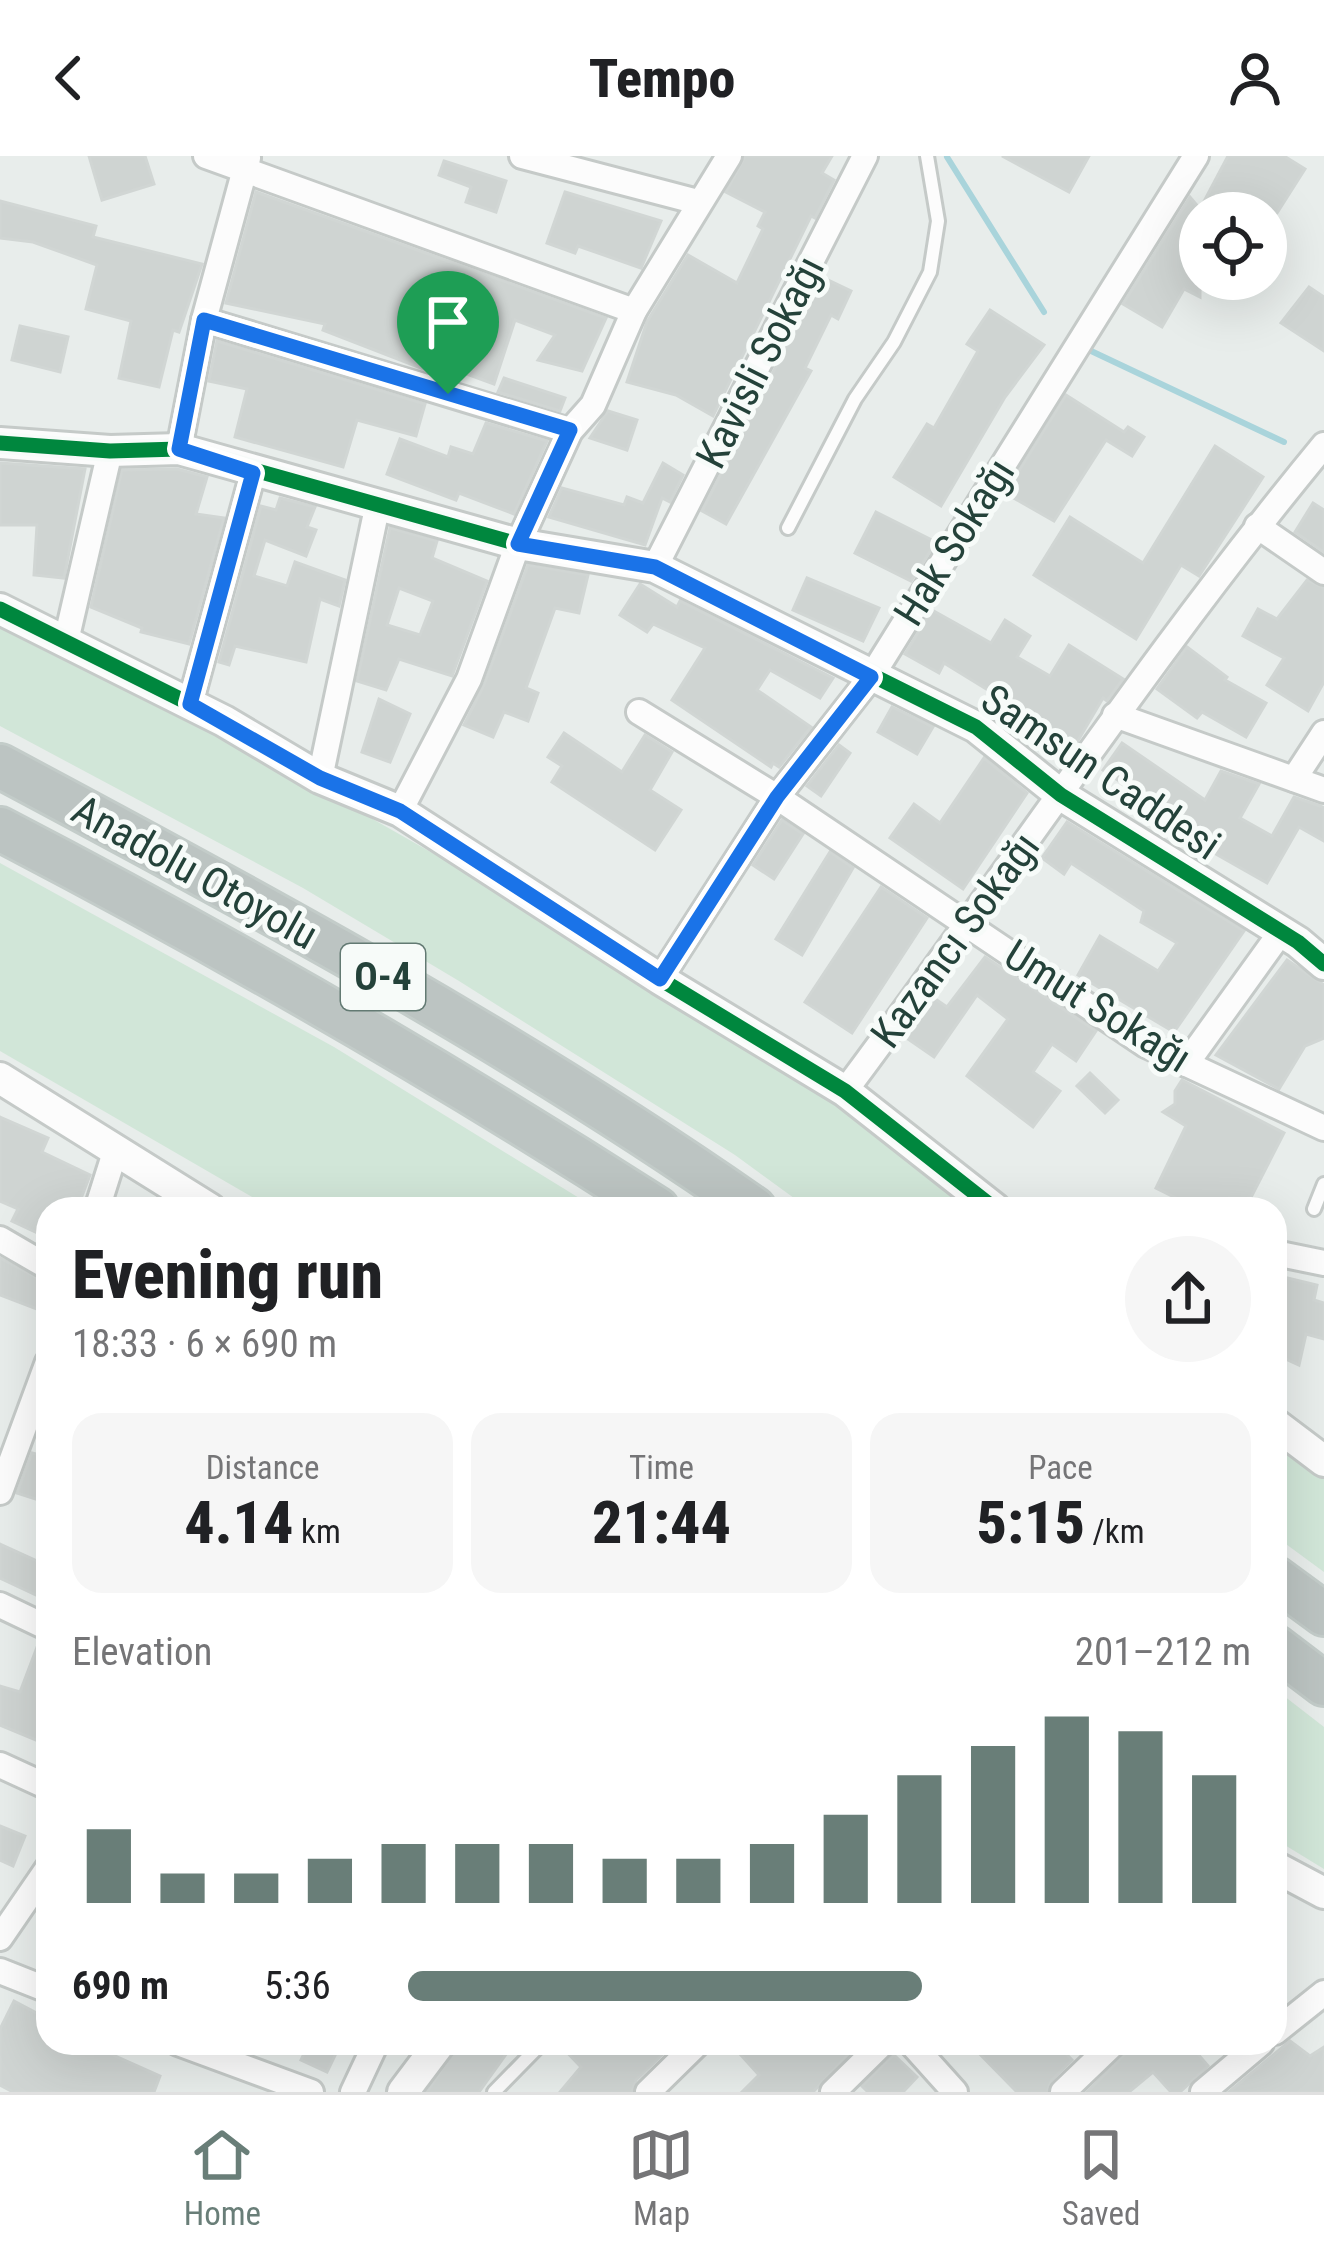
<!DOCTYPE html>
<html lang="en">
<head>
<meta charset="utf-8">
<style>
  :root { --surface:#fff; --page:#f6f6f6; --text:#202124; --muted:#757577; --line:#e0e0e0; --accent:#697e78 }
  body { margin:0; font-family:"Roboto Condensed",sans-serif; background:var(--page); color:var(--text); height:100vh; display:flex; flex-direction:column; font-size:45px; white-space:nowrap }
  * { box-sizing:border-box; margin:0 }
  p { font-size:39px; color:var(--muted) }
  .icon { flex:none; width:66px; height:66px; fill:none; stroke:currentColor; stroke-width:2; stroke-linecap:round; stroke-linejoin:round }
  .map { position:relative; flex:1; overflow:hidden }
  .panel { position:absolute; left:36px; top:1041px; width:1251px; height:858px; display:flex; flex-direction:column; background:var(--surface); border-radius:36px; box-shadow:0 12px 48px #0002 }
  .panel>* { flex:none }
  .controls { position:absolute; left:1179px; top:36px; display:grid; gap:24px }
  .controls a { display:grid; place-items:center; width:108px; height:108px; border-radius:50%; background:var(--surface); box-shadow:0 12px 48px #0002; font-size:60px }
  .pin { position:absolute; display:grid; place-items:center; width:102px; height:102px; color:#fff; margin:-123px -51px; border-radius:50% 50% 50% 0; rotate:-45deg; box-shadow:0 0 12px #0007 }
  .pin .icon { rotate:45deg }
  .round { display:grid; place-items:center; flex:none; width:126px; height:126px; border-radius:63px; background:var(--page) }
  .head { display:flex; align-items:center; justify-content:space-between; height:204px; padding:0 36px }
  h1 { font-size:66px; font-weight:800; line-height:90px }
  .figures { display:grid; grid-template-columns:repeat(3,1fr); gap:18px; height:204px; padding:12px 36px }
  .figures div { display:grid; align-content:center; border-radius:30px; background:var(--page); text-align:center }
  .figures b { font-size:60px; font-weight:800 }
  .figures small { font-size:33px; font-weight:400 }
  .figures p { font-size:33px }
  .chart { height:336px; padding:24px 36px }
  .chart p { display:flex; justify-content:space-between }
  .chart svg { width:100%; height:216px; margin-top:12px; stroke:var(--accent); stroke-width:6 }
  ul { padding:0 36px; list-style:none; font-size:39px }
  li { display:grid; grid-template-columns:192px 144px 1fr; align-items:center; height:90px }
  li i { height:30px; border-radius:15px; background:var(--accent) }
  header { display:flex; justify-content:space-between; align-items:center; height:156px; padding:0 36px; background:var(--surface); font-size:54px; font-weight:800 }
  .menu { display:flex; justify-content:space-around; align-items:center; height:168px; border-top:3px solid var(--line); background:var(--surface); font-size:33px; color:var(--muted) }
  .menu a { display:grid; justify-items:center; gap:6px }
  .menu .current { color:var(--accent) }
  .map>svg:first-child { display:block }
</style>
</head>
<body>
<header><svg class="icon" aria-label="back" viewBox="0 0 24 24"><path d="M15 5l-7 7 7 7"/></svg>Tempo<svg class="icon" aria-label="person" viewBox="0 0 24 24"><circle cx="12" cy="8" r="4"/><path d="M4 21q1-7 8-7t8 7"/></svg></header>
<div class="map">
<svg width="1324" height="1936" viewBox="0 0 1324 1936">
  <rect width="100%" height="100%" fill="#e8edeb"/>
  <g fill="#d1e6d8">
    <polygon points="0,466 195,562 457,711 869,964 975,1053 809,1053 735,999 459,825 303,732 0,570"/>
    <polygon points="0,707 334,891 597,1053 273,1053 0,895"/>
    <polygon points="1275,1285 1324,1321 1324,1416 1275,1380"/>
    <polygon points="1275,1533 1324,1571 1324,1713 1275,1683"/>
  </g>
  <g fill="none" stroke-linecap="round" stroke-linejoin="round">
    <g stroke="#a9d4db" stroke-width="6">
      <polyline points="947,1 1044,156"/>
      <polyline points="1089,194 1284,286"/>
    </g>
  </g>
  <g fill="#cfd4d2" stroke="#d1d6d4" stroke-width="3" fill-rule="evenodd">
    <polygon points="89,0 145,0 154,28 102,44"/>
    <polygon points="745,0 832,0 822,17 834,24 815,62 811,60 713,260 676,239 627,226 647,166 688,99 737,127 763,73 758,70 765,56 726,36"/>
    <polygon points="1002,0 1089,0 1069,36"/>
    <polygon points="1228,0 1284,0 1305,13 1277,57 1200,57 1200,141 1184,133 1162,171 1123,148 1190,41 1200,53"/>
    <polygon points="444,5 506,25 496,56 466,46 471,31 439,19"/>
    <polygon points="256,36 606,162 582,215 538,204 555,179 515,164 494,228 453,213 451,219 426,214 323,174 325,168 226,147"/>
    <polygon points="565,36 661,65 641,112 578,90 575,97 547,87"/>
    <polygon points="0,45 96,70 93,81 202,108 179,176 173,174 159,231 119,222 131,165 86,153 97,109 33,86 0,82"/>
    <polygon points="822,121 851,135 838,163 831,159 805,212 811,215 726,368 702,355"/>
    <polygon points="1309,131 1324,141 1324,195 1281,167"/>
    <polygon points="990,154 1044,189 1005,241 941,350 894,321 927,268 934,272 978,195 967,188"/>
    <polygon points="20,170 68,181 60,216 12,204"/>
    <polygon points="217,185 425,248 416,280 357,264 343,311 235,281 247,233 209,225"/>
    <polygon points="504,222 565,242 560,255 498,236"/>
    <polygon points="1066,239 1124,276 1128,271 1144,281 1132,300 1106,284 1054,365 1005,337"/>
    <polygon points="608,255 637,264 627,294 590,282"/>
    <polygon points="486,267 547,285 514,358 459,337 456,344 387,318 400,283 448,301 451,291 473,298"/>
    <polygon points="1215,290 1263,321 1199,420 1181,409 1136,483 1034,419 1070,361 1143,407"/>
    <polygon points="0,307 85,313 64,422 34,419 37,369 0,369"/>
    <polygon points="663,307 683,319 670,346 662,342 645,389 549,361 562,332 624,349 627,341 643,347"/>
    <polygon points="177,313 207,321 196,358 224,362 189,488 141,476 142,472 91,451 122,314"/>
    <polygon points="280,342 315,351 307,371 316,374 306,400 265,384 254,420 287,430 295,406 345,424 339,450 320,443 306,506 235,490 229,509 219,506 261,350 276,354"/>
    <polygon points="1313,347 1324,354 1324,396 1295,376"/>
    <polygon points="876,356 936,386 911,425 855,397"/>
    <path d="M390,372L437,385L432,402L487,425L452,520L399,503L386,534L357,525ZM399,432L433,445L420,479L387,469Z"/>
    <polygon points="528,409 588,419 579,457 555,452 526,532 538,537 528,565 504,556 493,581 464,569 484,529"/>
    <polygon points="807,422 879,452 863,485 793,454"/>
    <polygon points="1307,424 1324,432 1324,526 1308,555 1267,529 1284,502 1243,480 1258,453 1277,463"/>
    <polygon points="640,428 677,451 680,445 833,522 820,542 770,514 757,534 811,571 779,611 773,607 771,611 672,544 705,492 653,468 647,476 620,459"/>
    <polygon points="932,454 991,487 1005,464 1030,480 1017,501 1050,520 1069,489 1123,523 1107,545 1103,542 1076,588 944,507 939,517 905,498"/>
    <polygon points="1187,491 1227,521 1225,524 1266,547 1246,581 1202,556 1197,562 1157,533"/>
    <polygon points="379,543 410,558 390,606 362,596"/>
    <polygon points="892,551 933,571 917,598 878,576"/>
    <polygon points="564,577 622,616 645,579 672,596 650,634 681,654 655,694 552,626 562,610 548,601"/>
    <polygon points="1122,587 1205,644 1221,615 1259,628 1240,662 1272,680 1294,641 1320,650 1324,652 1324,685 1299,671 1267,727 1209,694 1211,689 1152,653 1155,649 1103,614"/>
    <polygon points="839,589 850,597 821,640 807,630"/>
    <polygon points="984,602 1027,637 963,733 890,682 914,648 940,667"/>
    <polygon points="782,664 803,678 774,723 753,709"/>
    <polygon points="1067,666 1244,775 1174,876 1078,819 1100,780 1158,815 1177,787 1141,766 1144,755 1071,707 1064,718 1042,702"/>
    <polygon points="830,696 853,712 802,799 776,783"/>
    <polygon points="881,731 927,762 852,877 805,846"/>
    <polygon points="985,801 1096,875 1076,905 1052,888 1033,916 1060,935 1033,971 967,920 1008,863 977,839 934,901 905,881 934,842 947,851"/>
    <polygon points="1287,804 1324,829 1324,882 1305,890 1279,933 1216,899"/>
    <polygon points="1090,917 1118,944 1105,957 1077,930"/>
    <polygon points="1182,924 1284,977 1245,1053 1198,1053 1156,1032 1186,970 1163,956 1175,948 1175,935"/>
    <polygon points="0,961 48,982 42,996 90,1019 77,1053 48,1053 48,1082 12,1065 18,1053 0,1045"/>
    <polygon points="0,1102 47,1127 37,1153 0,1139"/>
    <polygon points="1275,1119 1317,1129 1314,1144 1324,1147 1324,1183 1306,1178 1299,1209 1275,1198"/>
    <polygon points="32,1297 48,1301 48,1347 17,1337"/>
    <polygon points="0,1388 48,1410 36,1439 0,1422"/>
    <polygon points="39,1486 48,1488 48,1589 0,1569 0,1530 20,1536"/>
    <polygon points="0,1670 25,1680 13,1710 0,1704"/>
    <polygon points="14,1845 42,1860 40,1864 48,1868 48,1887 86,1887 160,1920 154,1936 13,1936 0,1929 0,1873"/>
    <polygon points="1290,1885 1310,1900 1324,1891 1324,1936 1229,1936"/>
    <polygon points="309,1887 341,1887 327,1916 301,1904"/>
    <polygon points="459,1887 514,1887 479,1936 427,1936"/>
    <polygon points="558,1887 674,1887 636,1924 632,1936 560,1936 581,1911"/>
    <polygon points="730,1887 859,1887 813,1936 742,1936 759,1919"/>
    <polygon points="969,1887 1056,1887 1072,1904 1051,1925 1047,1936 1017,1936"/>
    <polygon points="1137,1887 1178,1887 1185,1895 1191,1890 1208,1910 1180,1936 1171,1936 1153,1916 1129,1936 1087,1936"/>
    <polygon points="894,1899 917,1921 903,1936 868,1936 862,1930"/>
  </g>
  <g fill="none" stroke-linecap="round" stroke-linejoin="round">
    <g stroke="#c5cac8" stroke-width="18">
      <g id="service">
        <polyline points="788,372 855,243 894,186 930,116 938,65 927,0"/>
        <polyline points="1314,1053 1324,1028"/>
        <polyline points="494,1936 542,1887"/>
      </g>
    </g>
    <g stroke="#c5cac8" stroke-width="30">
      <g id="minor">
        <polyline points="206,0 634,155"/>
        <polyline points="522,0 698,46"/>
        <polyline points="204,164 570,275"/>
        <polyline points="179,293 204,164 248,2"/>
        <polyline points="1257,370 1324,416"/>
        <polyline points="655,411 865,0"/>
        <polyline points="66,485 110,295"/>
        <polyline points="190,548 253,317"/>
        <polyline points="639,556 777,641 1146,889 1324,972"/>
        <polyline points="1115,559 1324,634"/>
        <polyline points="320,622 377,352"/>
        <polyline points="1294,623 1324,577"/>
        <polyline points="400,655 469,523 518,388 570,275 593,249 634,155 729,0"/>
        <polyline points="660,823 777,641 871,521 1196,0"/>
        <polyline points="1186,908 1281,776"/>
        <path d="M845,935C1006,720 1153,496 1324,289"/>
        <polyline points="97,1053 116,993"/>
        <polyline points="0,1083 48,1111"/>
        <polyline points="1275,1097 1324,1107"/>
        <polyline points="0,1336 48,1206"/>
        <polyline points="0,1449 48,1472"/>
        <polyline points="0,1609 48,1631"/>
        <polyline points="0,1782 48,1712"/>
        <polyline points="0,1815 48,1834"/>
        <polyline points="1275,1876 1324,1837"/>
        <polyline points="178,1887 311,1936"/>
        <polyline points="911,1887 955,1936"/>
        <polyline points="353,1936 376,1887"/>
        <polyline points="648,1936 698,1887"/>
        <polyline points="833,1936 883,1887"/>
        <polyline points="1063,1936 1114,1887"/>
        <polyline points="1203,1936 1261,1887"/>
      </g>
    </g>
    <g stroke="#c5cac8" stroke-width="36">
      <g id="tertiary">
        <polyline points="0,287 110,295 179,293 518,388 655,411 976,571 1061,639 1298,786 1324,808"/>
        <polyline points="0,453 224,565 320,622 400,655 660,823 845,935 995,1053"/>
        <polyline points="0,922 210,1053"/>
        <polyline points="1275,1268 1324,1305"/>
        <polyline points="1275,1711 1324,1737"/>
        <polyline points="403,1936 440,1887"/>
      </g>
    </g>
    <g stroke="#c3ccc9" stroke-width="48">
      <g id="motorway">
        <path d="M0,610C257,747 515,886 754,1053"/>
        <path d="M0,673C225,790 444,916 657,1053"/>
        <polyline points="1275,1422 1324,1458"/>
        <polyline points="1275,1491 1324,1528"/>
      </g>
    </g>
    <use href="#service" stroke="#fcfcfc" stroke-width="12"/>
    <use href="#minor" stroke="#fcfcfc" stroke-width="24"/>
    <use href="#tertiary" stroke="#fcfcfc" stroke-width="30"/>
    <use href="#motorway" stroke="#bcc4c2" stroke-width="42"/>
    <g stroke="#f7fbf9" stroke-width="22">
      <g id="cycleway">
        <polyline points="0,287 110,295 179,293 518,388 655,411 976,571 1061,639 1298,786 1324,808"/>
        <polyline points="0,453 224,565 320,622 400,655 660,823 845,935 995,1053"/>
      </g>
    </g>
    <use href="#cycleway" stroke="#00873e" stroke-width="15"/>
  </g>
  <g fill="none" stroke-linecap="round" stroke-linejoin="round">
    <g stroke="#fff" stroke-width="24">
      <polygon id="route" points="204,164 570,274 518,388 655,411 871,521 777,641 660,823 400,655 320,622 190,548 253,317 179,293"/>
    </g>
    <use href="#route" stroke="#1a73e8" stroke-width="15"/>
  </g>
  <g text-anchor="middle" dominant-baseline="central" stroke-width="10" stroke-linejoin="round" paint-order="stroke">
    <rect fill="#f7fbf9" stroke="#637a73" stroke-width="3" x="341" y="788" width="84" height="66" rx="9"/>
    <g font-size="39" font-weight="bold" fill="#24423a">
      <text x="383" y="821">O-4</text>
    </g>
    <g font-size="42" fill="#24423a" stroke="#f7fbf9">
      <text transform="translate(760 206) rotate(-63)">Kavisli Sokağı</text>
      <text transform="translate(954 386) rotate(-58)">Hak Sokağı</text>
      <text transform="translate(1101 616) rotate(34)">Samsun Caddesi</text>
      <text transform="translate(195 716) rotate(29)">Anadolu Otoyolu</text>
      <text transform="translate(955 784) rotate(-54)">Kazancı Sokağı</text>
      <text transform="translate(1098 850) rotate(32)">Umut Sokağı</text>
    </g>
  </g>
</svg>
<div class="controls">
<a><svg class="icon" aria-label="locate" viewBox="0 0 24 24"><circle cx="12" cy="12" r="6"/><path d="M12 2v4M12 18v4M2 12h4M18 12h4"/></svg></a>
</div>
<div class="pin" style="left:448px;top:238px;background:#1e9e55"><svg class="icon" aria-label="arrive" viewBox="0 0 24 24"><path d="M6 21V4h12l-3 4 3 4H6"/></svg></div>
<section class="panel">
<div class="head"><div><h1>Evening run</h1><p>18:33 · 6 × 690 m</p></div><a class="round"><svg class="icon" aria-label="share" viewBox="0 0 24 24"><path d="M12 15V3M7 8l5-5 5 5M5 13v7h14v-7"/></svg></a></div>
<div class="figures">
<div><p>Distance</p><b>4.14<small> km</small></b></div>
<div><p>Time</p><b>21:44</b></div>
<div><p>Pace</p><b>5:15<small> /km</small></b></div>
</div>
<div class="chart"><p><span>Elevation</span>201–212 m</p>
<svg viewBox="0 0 160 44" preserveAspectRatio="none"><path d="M5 44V29M15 44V38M25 44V38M35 44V35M45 44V32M55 44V32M65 44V32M75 44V35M85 44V35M95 44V32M105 44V26M115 44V18M125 44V12M135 44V6M145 44V9M155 44V18"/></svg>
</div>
<ul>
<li><b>690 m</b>5:36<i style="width:61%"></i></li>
</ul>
</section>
</div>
<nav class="menu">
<a class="current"><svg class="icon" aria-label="home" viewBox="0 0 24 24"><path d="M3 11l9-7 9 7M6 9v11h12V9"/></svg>Home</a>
<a><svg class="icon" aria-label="map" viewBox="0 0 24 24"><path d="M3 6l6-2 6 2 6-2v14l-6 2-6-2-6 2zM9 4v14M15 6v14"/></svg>Map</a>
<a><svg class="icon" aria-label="saved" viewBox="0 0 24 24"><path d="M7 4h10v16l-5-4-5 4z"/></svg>Saved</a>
</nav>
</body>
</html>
